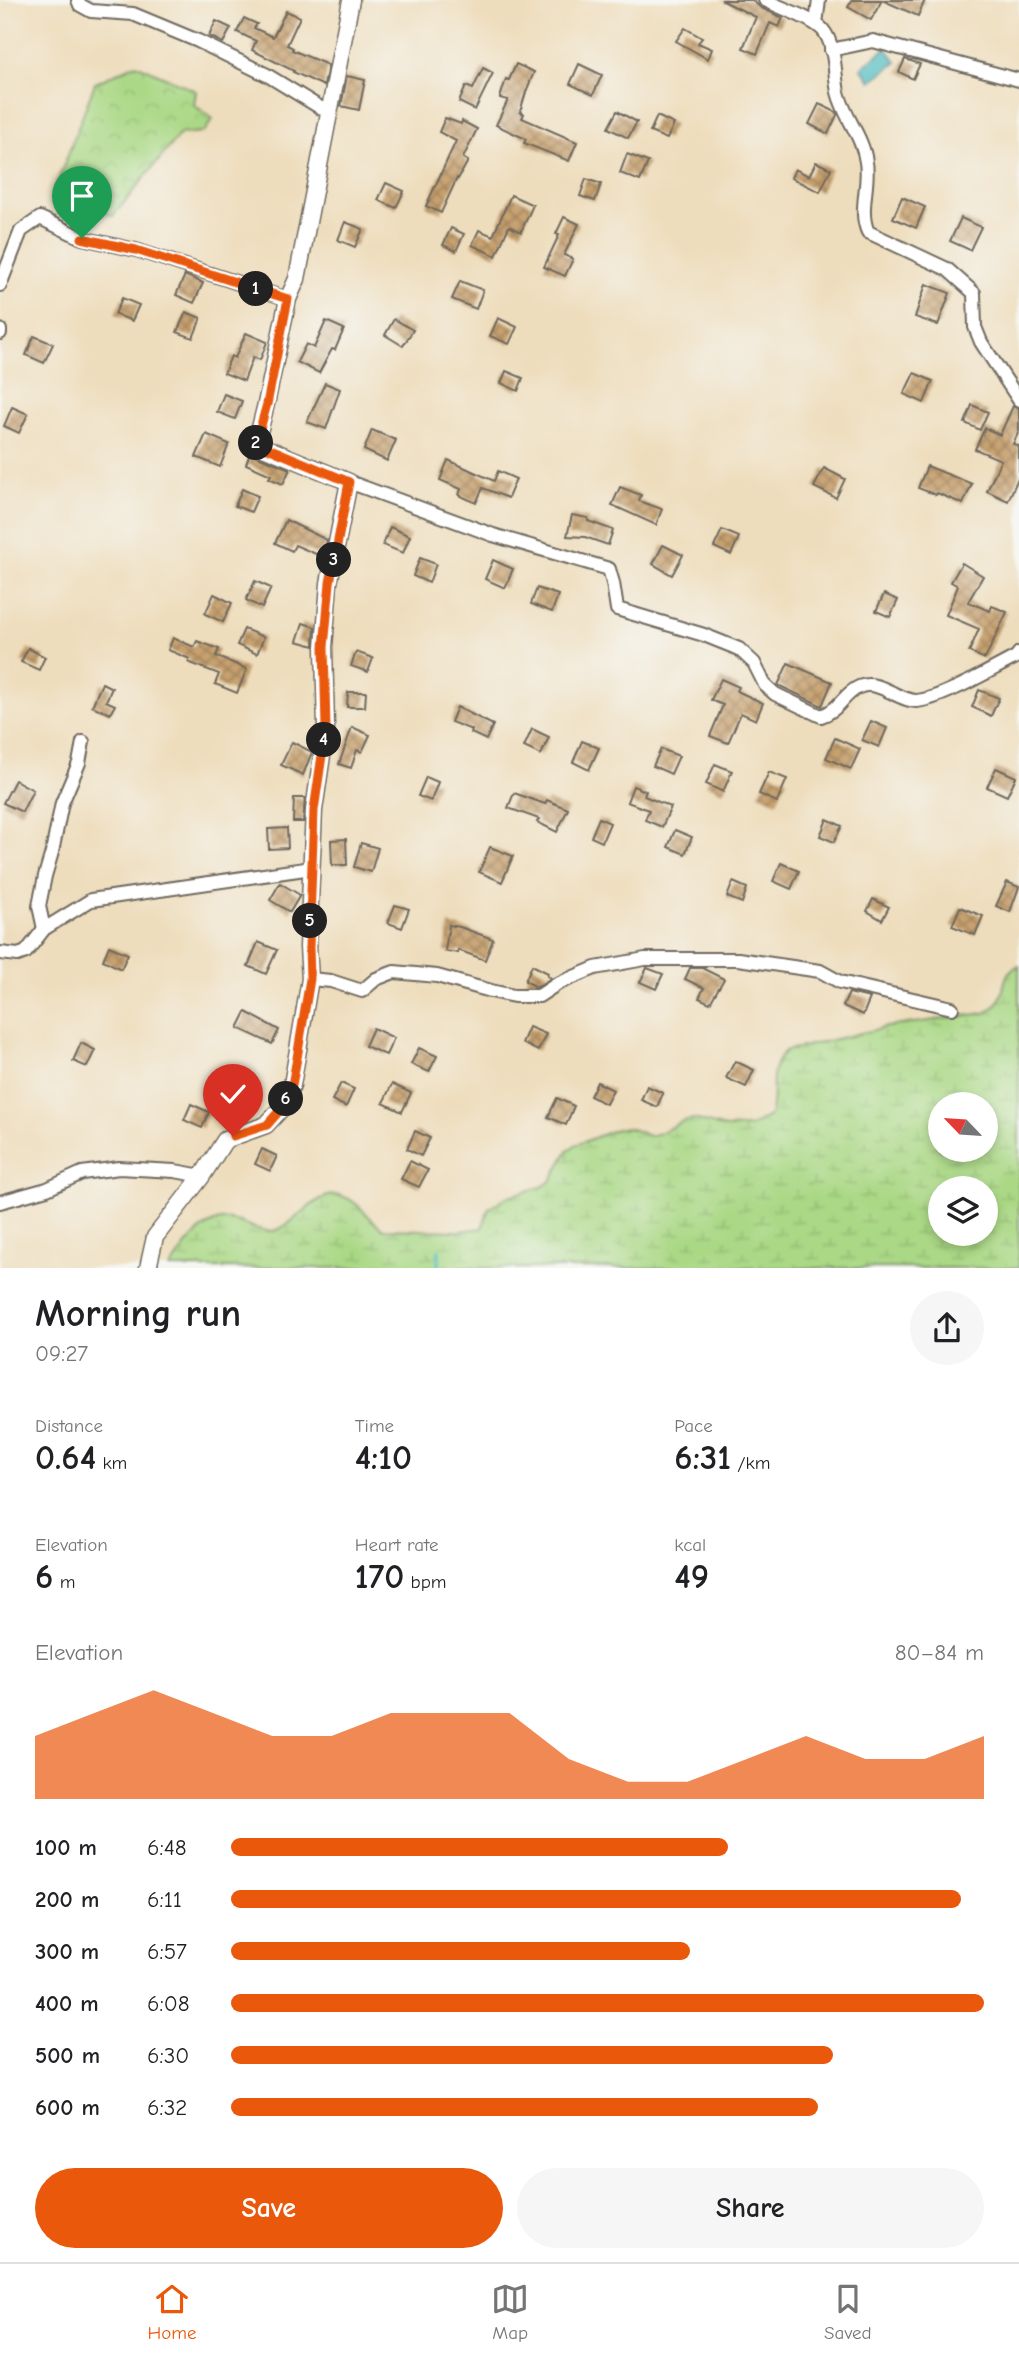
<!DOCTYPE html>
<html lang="en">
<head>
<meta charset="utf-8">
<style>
  :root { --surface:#fff; --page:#f6f6f6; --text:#202124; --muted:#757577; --line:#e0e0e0; --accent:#ea580c }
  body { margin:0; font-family:"Comic Neue",sans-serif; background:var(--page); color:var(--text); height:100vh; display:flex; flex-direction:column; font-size:26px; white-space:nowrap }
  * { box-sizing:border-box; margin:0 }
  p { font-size:23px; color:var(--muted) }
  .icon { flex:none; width:38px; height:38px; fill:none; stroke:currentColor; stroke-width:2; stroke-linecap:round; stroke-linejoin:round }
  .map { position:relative; height:1268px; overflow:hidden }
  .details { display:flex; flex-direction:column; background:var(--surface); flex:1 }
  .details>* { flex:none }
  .needle { width:46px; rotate:295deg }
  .tools { position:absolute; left:928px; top:1092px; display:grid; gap:14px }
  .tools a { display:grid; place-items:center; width:70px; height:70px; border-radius:50%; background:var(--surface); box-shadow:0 4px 10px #0003; font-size:35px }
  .pin { position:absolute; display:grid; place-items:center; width:60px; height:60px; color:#fff; margin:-72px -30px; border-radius:50% 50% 50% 0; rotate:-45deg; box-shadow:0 0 7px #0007 }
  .pin .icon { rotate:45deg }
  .km { position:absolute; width:35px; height:35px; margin:-18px; border-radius:50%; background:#222; color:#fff; font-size:19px; line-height:35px; text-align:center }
  .round { display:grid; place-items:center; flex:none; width:74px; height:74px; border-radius:37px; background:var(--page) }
  .summary { display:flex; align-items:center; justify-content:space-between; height:119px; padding:0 35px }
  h1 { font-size:38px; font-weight:700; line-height:52px }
  .metrics { display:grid; grid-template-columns:repeat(3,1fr); gap:10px; height:119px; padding:7px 35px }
  .metrics div { display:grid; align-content:center }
  .metrics b { font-size:35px; font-weight:700 }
  .metrics small { font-size:19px; font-weight:400 }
  .metrics p { font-size:19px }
  .chart { height:196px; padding:14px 35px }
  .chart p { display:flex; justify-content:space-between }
  .chart svg { width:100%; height:126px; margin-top:7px; fill:var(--accent); opacity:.7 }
  .button { display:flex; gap:14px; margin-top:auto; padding:14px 35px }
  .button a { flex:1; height:80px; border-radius:42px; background:var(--accent); color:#fff; font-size:28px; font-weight:700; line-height:80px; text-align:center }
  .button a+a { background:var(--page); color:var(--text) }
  ul { padding:0 35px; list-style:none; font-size:23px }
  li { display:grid; grid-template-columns:112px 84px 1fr; align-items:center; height:52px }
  li i { height:18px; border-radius:9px; background:var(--accent) }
  .menu { display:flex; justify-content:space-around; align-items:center; height:98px; border-top:2px solid var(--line); background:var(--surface); font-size:19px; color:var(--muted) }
  .menu a { display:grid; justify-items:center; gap:4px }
  .menu .selected { color:var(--accent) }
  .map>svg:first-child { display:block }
</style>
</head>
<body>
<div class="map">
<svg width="1019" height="1268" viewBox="0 0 1019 1268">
  <defs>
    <pattern id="wetland-marsh" width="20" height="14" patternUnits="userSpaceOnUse" patternTransform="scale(1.75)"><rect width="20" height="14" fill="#aad885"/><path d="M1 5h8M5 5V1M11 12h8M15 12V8" fill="none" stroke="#92ba73"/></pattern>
    <pattern id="park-crowns" width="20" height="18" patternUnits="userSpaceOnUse" patternTransform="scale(1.75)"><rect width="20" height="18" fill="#aad885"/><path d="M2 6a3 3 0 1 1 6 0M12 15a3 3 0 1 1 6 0" fill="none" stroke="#92ba73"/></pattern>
    <pattern id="building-cross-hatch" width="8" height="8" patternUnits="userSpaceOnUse" patternTransform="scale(1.75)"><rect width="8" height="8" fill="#c7a16f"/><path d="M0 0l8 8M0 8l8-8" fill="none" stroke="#a2835b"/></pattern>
  </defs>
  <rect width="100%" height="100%" fill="#f6f6f2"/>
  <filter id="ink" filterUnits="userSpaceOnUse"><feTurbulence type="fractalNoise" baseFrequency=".0143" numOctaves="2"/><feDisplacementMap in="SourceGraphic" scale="14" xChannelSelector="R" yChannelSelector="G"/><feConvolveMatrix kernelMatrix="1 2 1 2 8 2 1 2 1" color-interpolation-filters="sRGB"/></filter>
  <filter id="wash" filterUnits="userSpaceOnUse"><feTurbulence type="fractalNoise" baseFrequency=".00686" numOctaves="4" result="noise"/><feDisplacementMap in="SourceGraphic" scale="28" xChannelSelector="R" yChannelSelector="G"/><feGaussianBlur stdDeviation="1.57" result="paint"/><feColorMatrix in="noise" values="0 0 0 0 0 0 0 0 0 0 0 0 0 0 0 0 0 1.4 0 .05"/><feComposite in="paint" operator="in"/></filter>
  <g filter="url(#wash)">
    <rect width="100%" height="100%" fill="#eeddbc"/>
    <path fill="url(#wetland-marsh)" stroke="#6a8258" stroke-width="2" fill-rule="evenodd" d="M1019,966V1268H170C181,1251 195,1230 214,1222C236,1212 255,1236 277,1230C298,1223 317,1189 342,1196C359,1201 368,1220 384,1229L459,1231L482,1228L489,1208L509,1196L542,1187L551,1181L567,1152L575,1145L617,1129L629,1128L649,1136L660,1133L683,1121L694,1119L725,1128L750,1127L770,1115C778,1089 764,1074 785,1051L887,1027L984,1013C1013,1002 995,973 1019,966ZM940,1104H985V1150H940ZM940,1188H985V1234H940Z"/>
    <polygon fill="url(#park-crowns)" stroke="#6a8258" stroke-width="2" points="136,64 196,91 194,105 213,119 204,132 180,134 113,216 53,194 95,83"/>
    <polygon fill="#4bbac0" stroke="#3b7276" stroke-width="2" points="886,48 897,62 871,81 861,68"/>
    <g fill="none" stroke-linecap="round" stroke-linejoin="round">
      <polyline stroke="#4bbac0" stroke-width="3.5" points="438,1268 439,1250"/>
    </g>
    <g id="blocks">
      <g fill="url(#building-cross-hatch)">
        <polygon points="721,0 752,0 761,8 783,18 779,27 770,23 757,54 743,48 756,17"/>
        <polygon points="852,0 925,0 918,16 882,0 871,20 848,7"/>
        <polygon points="286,11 300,17 287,45 293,48 292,50 328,65 324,86 293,72 294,71 252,50 256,41 237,32 244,18 257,24 254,28 273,37"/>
        <polygon points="216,21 231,28 223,43 209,36"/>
        <polygon points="685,28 702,38 698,43 712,49 708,59 676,41"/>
        <polygon points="905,59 920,64 913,79 899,72"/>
        <polygon points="516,64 534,72 526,92 520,112 524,114 522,118 577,142 569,161 524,143 526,139 496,125 508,100 500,98 506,79 509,80"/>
        <polygon points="579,64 602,75 593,95 570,84"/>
        <polygon points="483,68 493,73 475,110 459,102 466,86 473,89"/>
        <polygon points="347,76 365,80 359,110 341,106"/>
        <polygon points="819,104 836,112 837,115 828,134 809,124"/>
        <polygon points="617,111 637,122 628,138 608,128"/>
        <polygon points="657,116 674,124 667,139 650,132"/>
        <polygon points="445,118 461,124 462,121 477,129 463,158 468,161 458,179 457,178 441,213 426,206 456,141 439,132"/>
        <polygon points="627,154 648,162 640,181 620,173"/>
        <polygon points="816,162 831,169 820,192 791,178 795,169 809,176"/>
        <polygon points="586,179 601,184 595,201 580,196"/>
        <polygon points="386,183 404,191 396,208 378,200"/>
        <polygon points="511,195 533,205 521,232 509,226 496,256 472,245 479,230 493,236"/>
        <polygon points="902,197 925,207 916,228 893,218"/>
        <polygon points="564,217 579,224 564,255 573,259 565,276 544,267 559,235 556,234"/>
        <polygon points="961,218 981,227 970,250 950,241"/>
        <polygon points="345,222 363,229 355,247 338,240"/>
        <polygon points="451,228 464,234 456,251 443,245"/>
        <polygon points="185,275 203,283 194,303 176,295"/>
        <polygon points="460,281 483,290 476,309 452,299"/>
        <polygon points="926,284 950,293 938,325 915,317"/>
        <polygon points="122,298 139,305 132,321 115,314"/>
        <polygon points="186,312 201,318 193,338 177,332"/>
        <polygon points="498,318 517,327 509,344 490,336"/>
        <polygon points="394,319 413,330 403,346 385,335"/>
        <polygon points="326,321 344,329 335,350 332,349 319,373 297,362 306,344 314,348"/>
        <polygon points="246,333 267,342 260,360 253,357 244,381 224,373 231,356 235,358"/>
        <polygon points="34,336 53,344 44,363 26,355"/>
        <polygon points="506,371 523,378 518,391 501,383"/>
        <polygon points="914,373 933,381 924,403 904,394"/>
        <polygon points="325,383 340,389 326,429 307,422"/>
        <polygon points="224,394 242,401 235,419 217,412"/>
        <polygon points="972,405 988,412 980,430 965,423"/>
        <polygon points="1013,406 1019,409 1019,431 1013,444 1019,446 1019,476 1008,501 987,491 1001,460 975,449 985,428 1000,435"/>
        <polygon points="12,407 28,414 19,433 4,426"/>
        <polygon points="372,430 396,440 387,461 364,450"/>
        <polygon points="206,434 229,444 220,467 196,457"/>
        <polygon points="250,453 290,469 283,484 269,478 271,475 246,464"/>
        <polygon points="448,460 494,481 498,471 516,479 508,498 483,488 476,503 459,495 461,489 440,480"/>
        <polygon points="927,466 972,484 963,504 937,493 936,495 918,488"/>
        <polygon points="824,468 845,479 836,498 814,487"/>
        <polygon points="620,487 641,495 639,501 662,509 656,525 612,505"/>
        <polygon points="242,489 258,496 251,512 235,506"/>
        <polygon points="572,515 588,518 588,521 613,530 608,545 585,537 567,536"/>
        <polygon points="286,520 327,540 323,557 295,545 292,551 275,543"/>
        <polygon points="390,527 410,536 403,553 383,545"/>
        <polygon points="722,530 739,537 731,555 714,547"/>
        <polygon points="663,545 683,555 672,575 653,564"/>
        <polygon points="420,558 436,564 429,583 413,576"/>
        <polygon points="493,560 513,569 505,588 485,579"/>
        <polygon points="962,563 983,576 968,602 990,611 992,606 1007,612 985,659 969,652 979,629 946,615 958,586 951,582"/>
        <polygon points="255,581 271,588 262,608 246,600"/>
        <polygon points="537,588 558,595 552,612 531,604"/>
        <polygon points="214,594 232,603 223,622 205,614"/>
        <polygon points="884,594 898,600 890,617 876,611"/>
        <polygon points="303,623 315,627 314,646 297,641"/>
        <polygon points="244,629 264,637 257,654 237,645"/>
        <polygon points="173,638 194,647 197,641 219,649 216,656 247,669 237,693 215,684 219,674 188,662 190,659 168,650"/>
        <polygon points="28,648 45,657 39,670 21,662"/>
        <polygon points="356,652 373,658 368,672 351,666"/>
        <polygon points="788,663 832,682 822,706 778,685"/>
        <polygon points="721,679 739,687 737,691 763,703 756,720 741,713 728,743 710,736 723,705 711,700"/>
        <polygon points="102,683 112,688 106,701 115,705 110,714 92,706"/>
        <polygon points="979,690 999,698 991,716 972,707"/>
        <polygon points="348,692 366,692 365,707 347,707"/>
        <polygon points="457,707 493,725 486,740 471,733 472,730 451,722"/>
        <polygon points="871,721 887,728 879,747 862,740"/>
        <polygon points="352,727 370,735 362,752 357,750 351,768 339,764"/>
        <polygon points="532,729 549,737 541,755 524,747"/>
        <polygon points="835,738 860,749 851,769 826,758"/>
        <polygon points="582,741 599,748 589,770 573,762"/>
        <polygon points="292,742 312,752 303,775 281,765"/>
        <polygon points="661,749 679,756 671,774 653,766"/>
        <polygon points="715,764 732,771 723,792 706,784"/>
        <polygon points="996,768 1016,777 1007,796 987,787"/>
        <polygon points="769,772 787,779 777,802 759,794"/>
        <polygon points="426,777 438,782 431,801 418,796"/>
        <polygon points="15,780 33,790 22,812 3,803"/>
        <polygon points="633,786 646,791 644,796 671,807 662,827 645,820 649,810 627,802"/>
        <polygon points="514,793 545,804 547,800 568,809 557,832 537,822 539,819 508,808"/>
        <polygon points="294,798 305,798 303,822 293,822"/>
        <polygon points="599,818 610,823 602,842 591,837"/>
        <polygon points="827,819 842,826 834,842 820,836"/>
        <polygon points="287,828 288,848 269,849 268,829"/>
        <polygon points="675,830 692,837 685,854 668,847"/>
        <polygon points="346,839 347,865 332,865 331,840"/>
        <polygon points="361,843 378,848 371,872 354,867"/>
        <polygon points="490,847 513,856 502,882 479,872"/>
        <polygon points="781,863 799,871 791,889 773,881"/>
        <polygon points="733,882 747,888 742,903 727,897"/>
        <polygon points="1007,882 1019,887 1010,912 996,906"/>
        <polygon points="280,883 300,895 290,912 270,900"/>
        <polygon points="873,899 889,907 882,920 867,911"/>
        <polygon points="395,905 409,909 402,928 388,923"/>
        <polygon points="960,907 983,916 975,935 952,926"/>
        <polygon points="449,925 460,927 493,939 485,960 458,950 458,953 445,951"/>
        <polygon points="258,942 277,950 266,974 248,966"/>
        <polygon points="109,946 128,954 121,969 103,960"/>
        <polygon points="532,965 548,973 547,976 551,978 537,987 525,981"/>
        <polygon points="647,968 663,974 656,989 640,982"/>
        <polygon points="690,968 702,968 724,979 710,1003 699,998 704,988 685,979"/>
        <polygon points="849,993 870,998 863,1015 843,1006"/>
        <polygon points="246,1012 279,1030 272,1044 238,1028"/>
        <polygon points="529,1027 546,1034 538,1051 522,1043"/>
        <polygon points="373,1028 394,1038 386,1055 365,1046"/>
        <polygon points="81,1043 95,1050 87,1067 73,1061"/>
        <polygon points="419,1048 437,1056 429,1072 411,1064"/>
        <polygon points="735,1061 754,1070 746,1087 726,1078"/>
        <polygon points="233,1076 245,1081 230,1121 216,1114"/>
        <polygon points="597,1082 613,1090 606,1104 590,1096"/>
        <polygon points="341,1083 354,1089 346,1107 332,1100"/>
        <polygon points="392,1084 411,1093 402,1112 383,1103"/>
        <polygon points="647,1086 663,1093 657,1107 641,1100"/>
        <polygon points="557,1098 574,1106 566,1125 548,1117"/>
        <polygon points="191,1104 209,1112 202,1128 184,1120"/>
        <polygon points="415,1131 430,1138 421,1156 407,1149"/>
        <polygon points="262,1149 277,1156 270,1171 255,1164"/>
        <polygon points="410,1161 428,1170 419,1187 401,1179"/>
      </g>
    </g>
  </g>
  <g filter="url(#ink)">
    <use href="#blocks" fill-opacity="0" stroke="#6f695e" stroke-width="2"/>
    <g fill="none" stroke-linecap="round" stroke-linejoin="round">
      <g stroke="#6f695e" stroke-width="16">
        <g id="minor">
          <polyline points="78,0 80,5 91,11 133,14 198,41 267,75 329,113"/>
          <path d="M765,0C780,8 813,18 823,30C836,46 834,73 838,92C844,117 863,137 866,162C870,185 858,211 868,232L947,269L974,293L975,327L981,342L1019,400"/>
          <polyline points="816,24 819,0"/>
          <polyline points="831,50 873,41 1019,80"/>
          <polyline points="0,285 21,231 40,218 82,238 136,250 288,299"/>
          <polyline points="0,330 0,333"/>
          <path d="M349,482L493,535L609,569L613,583L617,609L704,635L739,649L754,663L765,685L775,694L821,716C840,710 843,694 859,687C878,678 898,701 916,701C940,700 992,669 1016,657L1019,653"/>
          <polyline points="44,929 39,906 45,876 52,852 62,803 79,763 83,742"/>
          <polyline points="0,953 18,955 26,952 44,929 91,900 312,868"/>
          <polyline points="310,979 331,981 362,991 376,979 394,972 437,976 491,991 514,996 539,996 557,984 595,968 645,959 738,959 820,971 840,982 952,1008"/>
          <polyline points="0,1202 47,1189 82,1173 119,1168 175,1171 202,1176"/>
        </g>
      </g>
      <g stroke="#6f695e" stroke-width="19">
        <polyline id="tertiary" points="148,1268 155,1237 202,1176 225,1140 266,1125 281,1109 292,1085 310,979 308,947 314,810 326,728 324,647 329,583 349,482 256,444 266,404 288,299 297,279 351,0"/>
      </g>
      <use href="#minor" stroke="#fff" stroke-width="12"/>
      <use href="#tertiary" stroke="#fff" stroke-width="16"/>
    </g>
  </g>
  <g fill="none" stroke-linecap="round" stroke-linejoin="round" filter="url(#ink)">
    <g stroke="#fff" stroke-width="14">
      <polyline id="route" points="82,238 136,250 288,299 267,404 256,443 349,482 330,583 324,647 326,728 314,810 309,947 310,979 297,1058 292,1085 281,1109 267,1125 233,1136"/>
    </g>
    <use href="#route" stroke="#ea580c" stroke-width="9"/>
  </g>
</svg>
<div class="tools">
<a><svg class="needle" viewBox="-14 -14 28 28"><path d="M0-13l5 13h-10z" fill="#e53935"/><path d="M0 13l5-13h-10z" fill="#757577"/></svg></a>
<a><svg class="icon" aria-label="layers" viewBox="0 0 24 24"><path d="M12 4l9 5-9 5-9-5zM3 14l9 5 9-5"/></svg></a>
</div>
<div class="pin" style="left:82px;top:238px;background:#1e9e55"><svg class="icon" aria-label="arrive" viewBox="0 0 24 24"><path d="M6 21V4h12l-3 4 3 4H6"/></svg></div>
<div class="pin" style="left:233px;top:1136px;background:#d93025"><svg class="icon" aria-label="check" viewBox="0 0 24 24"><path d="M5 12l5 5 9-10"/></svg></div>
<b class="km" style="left:256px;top:289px">1</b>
<b class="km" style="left:256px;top:443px">2</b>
<b class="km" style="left:334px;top:560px">3</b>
<b class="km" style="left:324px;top:740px">4</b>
<b class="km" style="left:310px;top:921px">5</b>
<b class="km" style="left:286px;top:1099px">6</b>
</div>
<section class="details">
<div class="summary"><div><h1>Morning run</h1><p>09:27</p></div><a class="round"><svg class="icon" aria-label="share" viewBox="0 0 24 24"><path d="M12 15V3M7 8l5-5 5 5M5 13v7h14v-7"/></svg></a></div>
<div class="metrics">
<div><p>Distance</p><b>0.64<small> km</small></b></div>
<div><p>Time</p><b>4:10</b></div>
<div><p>Pace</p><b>6:31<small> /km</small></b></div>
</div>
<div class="metrics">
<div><p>Elevation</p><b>6<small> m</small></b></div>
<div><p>Heart rate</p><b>170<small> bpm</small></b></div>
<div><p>kcal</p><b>49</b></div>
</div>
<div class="chart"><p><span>Elevation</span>80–84 m</p>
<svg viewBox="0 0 160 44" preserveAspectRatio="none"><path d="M0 44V22L10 14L20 6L30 14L40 22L50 22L60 14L70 14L80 14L90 30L100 38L110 38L120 30L130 22L140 30L150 30L160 22V44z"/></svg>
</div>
<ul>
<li><b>100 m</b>6:48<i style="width:66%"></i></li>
<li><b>200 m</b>6:11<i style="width:97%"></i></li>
<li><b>300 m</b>6:57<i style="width:61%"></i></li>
<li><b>400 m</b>6:08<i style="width:100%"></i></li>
<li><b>500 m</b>6:30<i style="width:80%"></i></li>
<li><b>600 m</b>6:32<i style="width:78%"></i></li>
</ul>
<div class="button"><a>Save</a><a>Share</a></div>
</section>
<nav class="menu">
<a class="selected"><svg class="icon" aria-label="home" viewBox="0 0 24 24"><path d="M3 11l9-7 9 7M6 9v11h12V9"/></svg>Home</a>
<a><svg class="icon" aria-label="map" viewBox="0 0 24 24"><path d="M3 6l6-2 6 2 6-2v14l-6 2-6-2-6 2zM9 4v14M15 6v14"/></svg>Map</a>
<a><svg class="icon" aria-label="saved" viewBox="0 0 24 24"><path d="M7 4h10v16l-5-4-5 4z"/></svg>Saved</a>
</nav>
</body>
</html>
